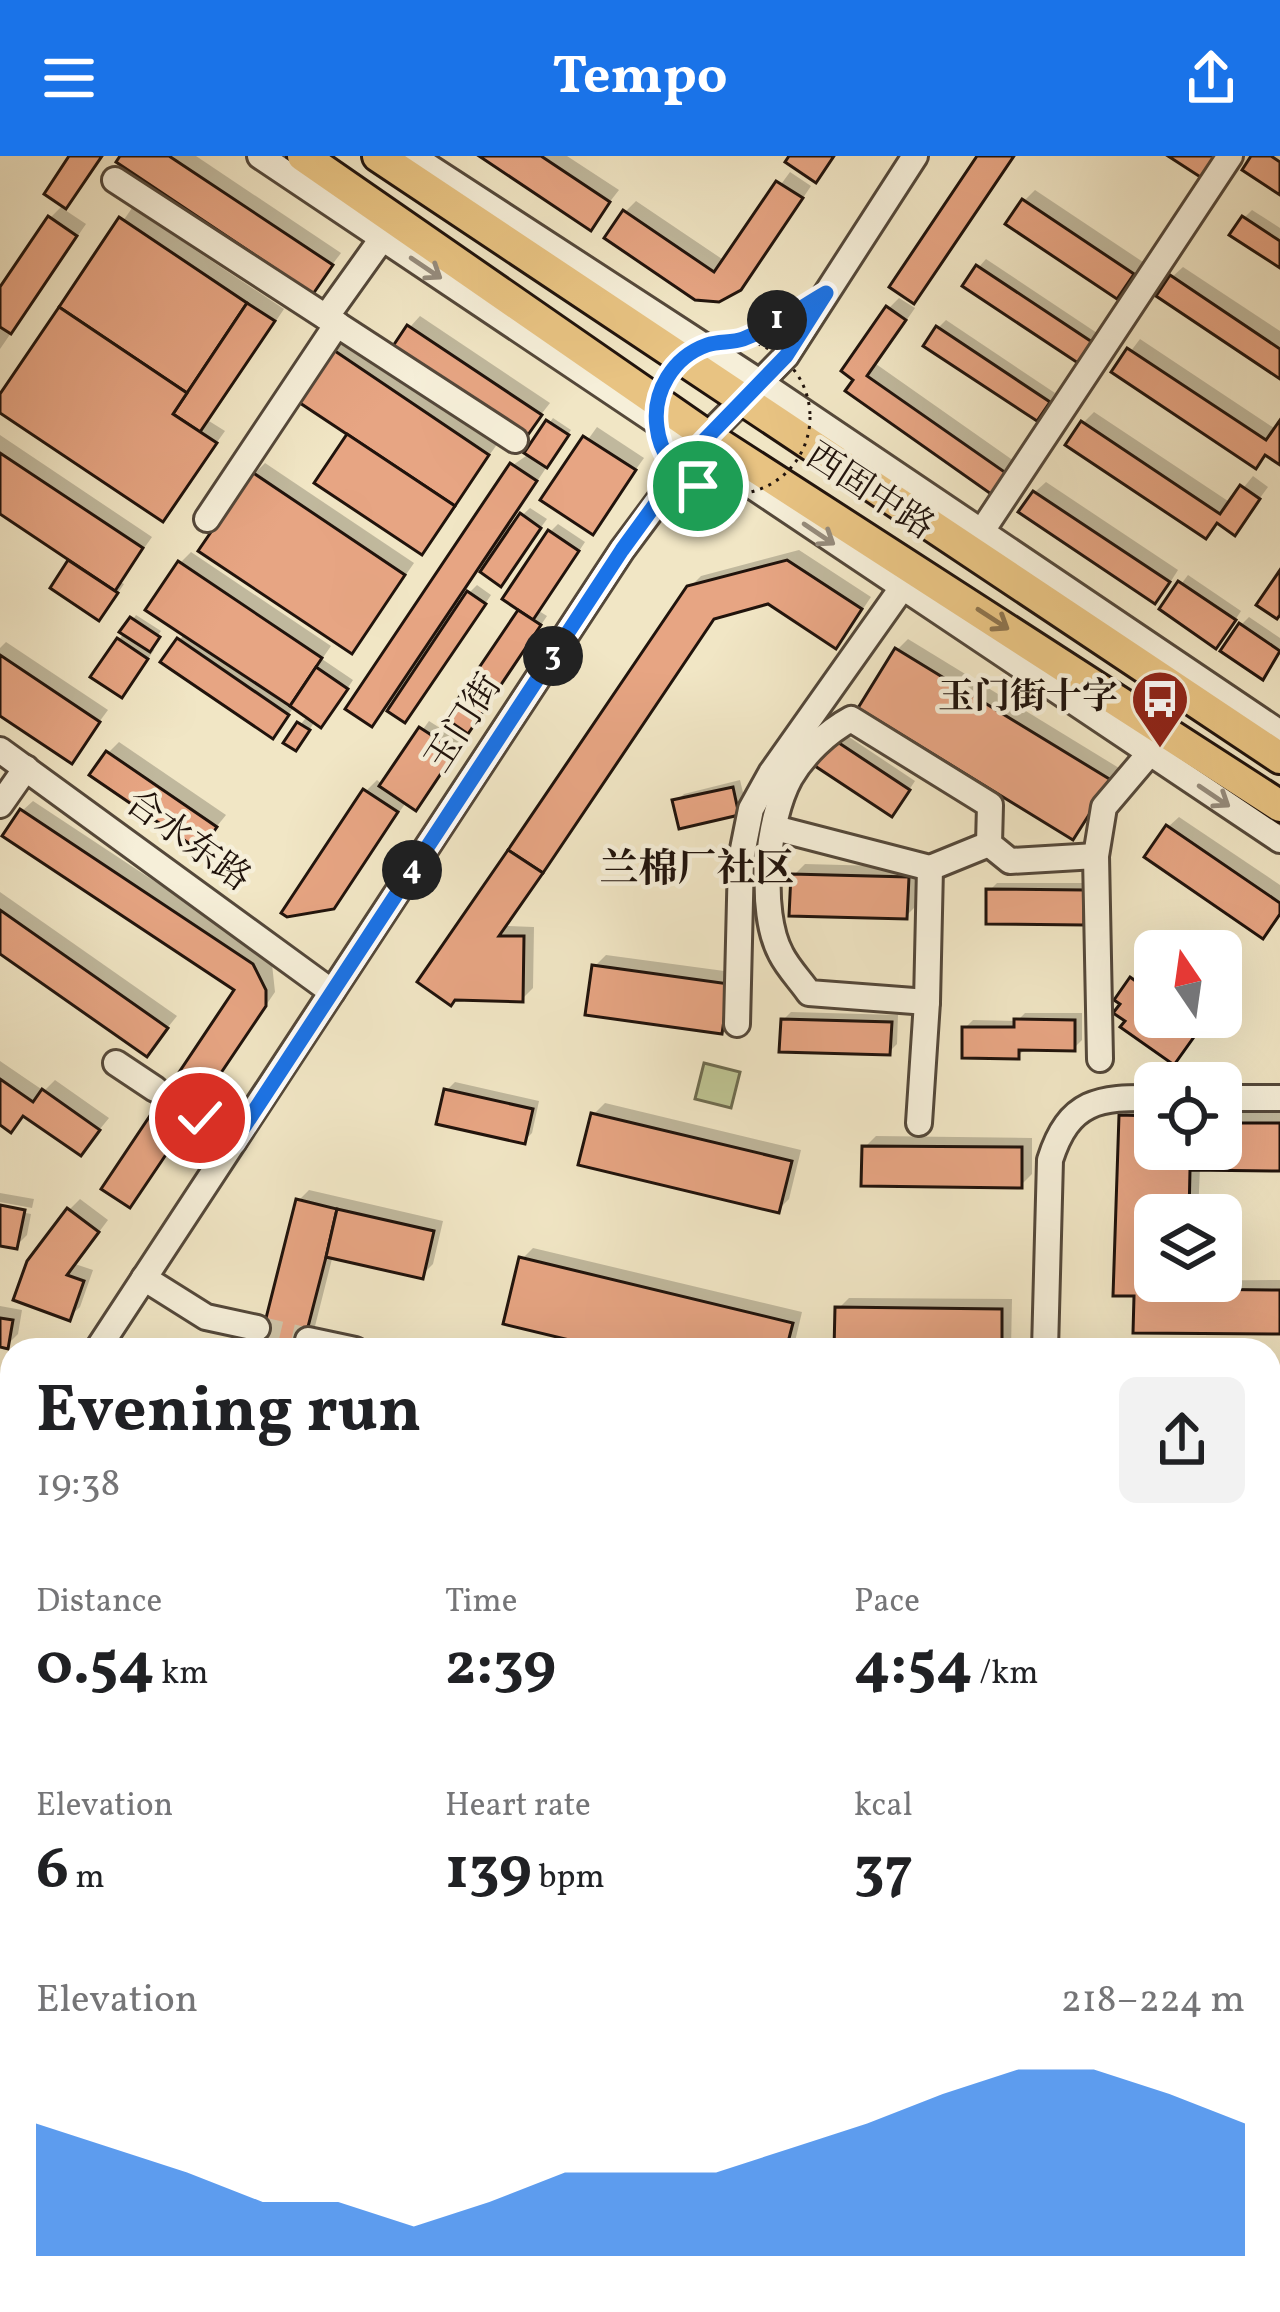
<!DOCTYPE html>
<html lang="en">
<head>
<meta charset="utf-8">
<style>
  :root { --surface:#fff; --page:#f2f2f2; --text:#202124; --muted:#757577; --accent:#1a73e8 }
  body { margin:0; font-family:Vollkorn,"Noto Serif SC",serif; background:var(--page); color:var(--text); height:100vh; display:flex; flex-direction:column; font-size:45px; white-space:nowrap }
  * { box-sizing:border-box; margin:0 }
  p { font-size:39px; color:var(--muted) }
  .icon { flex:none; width:66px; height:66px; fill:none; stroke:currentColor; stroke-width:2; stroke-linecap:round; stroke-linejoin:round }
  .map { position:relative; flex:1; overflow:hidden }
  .sheet { position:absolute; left:0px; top:1182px; width:1281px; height:975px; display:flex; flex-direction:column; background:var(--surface); border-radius:36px 36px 0 0; box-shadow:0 12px 48px #0002 }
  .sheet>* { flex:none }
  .needle { width:78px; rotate:347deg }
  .buttons { position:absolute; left:1134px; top:774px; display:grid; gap:24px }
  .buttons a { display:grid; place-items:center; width:108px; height:108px; border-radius:18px; background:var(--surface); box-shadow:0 12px 48px #0002; font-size:60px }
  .pin { position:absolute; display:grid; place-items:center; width:102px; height:102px; color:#fff; margin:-51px; border:6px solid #fff; border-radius:50%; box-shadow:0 3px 12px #0007 }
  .km { position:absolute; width:60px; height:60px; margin:-30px; border-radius:50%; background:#222; color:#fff; font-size:33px; line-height:60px; text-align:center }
  .round { display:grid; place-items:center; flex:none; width:126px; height:126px; border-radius:18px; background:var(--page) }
  .overview { display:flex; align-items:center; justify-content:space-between; height:204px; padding:0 36px }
  h1 { font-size:66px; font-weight:700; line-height:90px }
  .figures { display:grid; grid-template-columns:repeat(3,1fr); gap:18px; height:204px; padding:12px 36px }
  .figures div { display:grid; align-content:center }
  .figures b { font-size:60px; font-weight:700 }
  .figures small { font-size:33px; font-weight:400 }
  .figures p { font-size:33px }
  .chart { height:336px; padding:24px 36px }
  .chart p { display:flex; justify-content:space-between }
  .chart svg { width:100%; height:216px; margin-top:12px; fill:var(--accent); opacity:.7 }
  header { display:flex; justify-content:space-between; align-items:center; height:156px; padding:0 36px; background:var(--accent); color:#fff; font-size:54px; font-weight:700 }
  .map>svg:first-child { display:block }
</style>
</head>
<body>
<header><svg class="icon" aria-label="menu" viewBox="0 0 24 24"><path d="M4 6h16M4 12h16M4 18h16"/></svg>Tempo<svg class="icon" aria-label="share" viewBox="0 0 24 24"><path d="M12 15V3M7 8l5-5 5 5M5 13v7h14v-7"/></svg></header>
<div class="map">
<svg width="1280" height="2156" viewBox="0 0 1280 2156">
  <rect width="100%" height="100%" fill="#f1e6c5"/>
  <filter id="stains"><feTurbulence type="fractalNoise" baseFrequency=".00167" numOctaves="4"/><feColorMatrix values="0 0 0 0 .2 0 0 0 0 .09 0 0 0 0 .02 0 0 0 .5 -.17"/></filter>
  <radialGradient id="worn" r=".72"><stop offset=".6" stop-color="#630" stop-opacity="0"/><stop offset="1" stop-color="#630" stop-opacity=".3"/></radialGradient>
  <polygon fill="#bec492" stroke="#6f6c4f" stroke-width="3" points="704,907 740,916 731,952 695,943"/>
  <g fill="#0003">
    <polygon points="73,0 101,0 62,52 86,68 0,193 0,137 50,62 64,48"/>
    <polygon points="124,0 196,0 341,97 313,134"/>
    <polygon points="485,0 567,0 619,34 590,71"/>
    <polygon points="981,0 1014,0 914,144"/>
    <polygon points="790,16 811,30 751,119 697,141 625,56 636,45 725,105"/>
    <polygon points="1035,34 1143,106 1117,139 1024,45"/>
    <polygon points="132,52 284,153 209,265 225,275 163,362 0,254 0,244"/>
    <polygon points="1252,54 1280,72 1280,109 1244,62"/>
    <polygon points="986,103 1100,179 1080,205 979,111"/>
    <polygon points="1183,111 1280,175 1280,219 1172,121"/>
    <polygon points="899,142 915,152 876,208 1014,305 991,334 849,235 889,152"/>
    <polygon points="420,160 550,247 525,279 410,171"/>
    <polygon points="946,164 1055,237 1044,254 938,172"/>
    <polygon points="1140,183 1277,274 1280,269 1280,305 1268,297 1256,309 1115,216"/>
    <polygon points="345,185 498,287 421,395 351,277 334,195"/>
    <polygon points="1094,256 1231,347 1253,320 1268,331 1235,376 1219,365 1206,379 1083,267"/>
    <polygon points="553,262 571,274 509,368 511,370 530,352 547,363 501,427 479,412 457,444 460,446 477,429 491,439 413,556 405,563 386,551 371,568 513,309 526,300"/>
    <polygon points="597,271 644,302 592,375 545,344"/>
    <polygon points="0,279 152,381 120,426 124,428 107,453 54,431 72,403 0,355"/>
    <polygon points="265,307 414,407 362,483 254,318"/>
    <polygon points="1046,326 1178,414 1166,433 1155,444 1035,336"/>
    <polygon points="558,368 585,386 539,455 547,460 476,566 449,561 522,453 550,376"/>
    <polygon points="799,394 871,441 846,478 835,489 769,445 717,459 507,770 534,771 533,832 522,843 456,841 689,432 701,420"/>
    <polygon points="191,396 331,490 322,503 353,524 329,560 316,564 300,587 287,586 308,559 295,550 272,579 179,484 186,477 180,407"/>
    <polygon points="1188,419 1241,455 1224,481 1163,452"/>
    <polygon points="136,459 161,475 151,489 154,494 129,531 119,484"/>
    <polygon points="1249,461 1280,482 1280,498 1263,520 1241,469"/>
    <polygon points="908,483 1119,612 1073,681 897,494"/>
    <polygon points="6,486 108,554 71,604 0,556 0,492"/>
    <polygon points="429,565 462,586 424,643 407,645 333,750 366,635 377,624 383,629"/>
    <polygon points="843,577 915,625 899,649 819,609"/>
    <polygon points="119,586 226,659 200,691 108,597"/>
    <polygon points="740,624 746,649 738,657 676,645 684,638"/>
    <polygon points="33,645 263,797 272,808 275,836 130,1048 239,833 22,655"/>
    <polygon points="1179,661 1280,729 1280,758 1263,779 1168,671"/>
    <polygon points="805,708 918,711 917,749 906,760 794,719"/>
    <polygon points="997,727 1091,727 1091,758 1083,766 989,735"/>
    <polygon points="0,736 177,860 147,897 0,794"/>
    <polygon points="606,799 739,817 732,864 721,875 595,810"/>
    <polygon points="1140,815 1155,826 1155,861 1207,862 1181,898 1129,864 1124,847 1132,823"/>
    <polygon points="791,856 898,859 897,888 889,896 783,864"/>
    <polygon points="1025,857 1082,857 1082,884 1074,892 1027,891 1018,900 965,872 973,864 1017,865"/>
    <polygon points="0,905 44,935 55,924 109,962 81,996 25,957 0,966"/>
    <polygon points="455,926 539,945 532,977 524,985 447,934"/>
    <polygon points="605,947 801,994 789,1043 778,1054 594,958"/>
    <polygon points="1133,949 1155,950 1155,993 1221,993 1221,957 1280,957 1280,1012 1200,1011 1198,1059 1155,1059 1155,1125 1280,1124 1280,1175 1137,1174 1122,960"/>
    <polygon points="876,980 1032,982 1032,1018 1021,1029 865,991"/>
    <polygon points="309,1034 443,1065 433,1108 422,1119 333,1099 309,1194 261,1194 298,1045"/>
    <polygon points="0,1037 34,1043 32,1052 0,1046"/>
    <polygon points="80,1043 108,1064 75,1108 93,1114 80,1151 69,1161 17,1142 69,1054"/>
    <polygon points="0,1052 31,1058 27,1079 16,1090 0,1087"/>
    <polygon points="533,1092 802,1156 793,1194 624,1194 522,1103"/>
    <polygon points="849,1142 1012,1143 1011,1192 837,1194 838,1153"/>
    <polygon points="0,1150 22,1154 18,1178 7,1189 0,1188"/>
    <polygon points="0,1497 12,1499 12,1559 0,1558"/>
    <polygon points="1269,1520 1280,1522 1280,1589 1269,1586"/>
    <polygon points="0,1618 12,1620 12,1678 0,1676"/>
    <polygon points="0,1735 12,1737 12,1796 0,1794"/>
    <polygon points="1269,1778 1280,1780 1280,1846 1269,1844"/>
    <polygon points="0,1955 12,1957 12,2000 4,1999 0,2011"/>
    <polygon points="0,2114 12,2116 12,2145 46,2145 44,2156 0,2156"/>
    <polygon points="363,2145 516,2145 514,2156 361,2156"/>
    <polygon points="707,2145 738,2150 737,2156 698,2156"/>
    <polygon points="771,2145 806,2145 801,2150"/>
    <polygon points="825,2145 948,2145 946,2156 865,2156"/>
  </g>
  <g fill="#e7a583" stroke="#20130c" stroke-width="3">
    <polygon points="69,0 102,0 66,53 44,38"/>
    <polygon points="120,0 169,0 333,109 313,138 116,6"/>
    <polygon points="479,0 541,0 610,46 591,75"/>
    <polygon points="789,0 834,0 816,27 785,6"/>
    <polygon points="977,0 1014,0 914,148 889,131"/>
    <polygon points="1168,0 1221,0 1205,24"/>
    <polygon points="1251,0 1271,0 1280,6 1280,39 1242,14"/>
    <polygon points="776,25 803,42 741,134 719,146 695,144 604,82 623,54 714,116"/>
    <polygon points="1022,43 1134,118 1117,143 1005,68"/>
    <polygon points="48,60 77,80 11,178 0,171 0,131"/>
    <polygon points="1242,60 1280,85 1280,112 1229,79"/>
    <polygon points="119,61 247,147 187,237 59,151"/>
    <polygon points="976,109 1095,188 1081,209 962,130"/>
    <polygon points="1170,119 1280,193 1280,223 1156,140"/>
    <polygon points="247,147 275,165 200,276 173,258"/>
    <polygon points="886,150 906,164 867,220 1006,317 991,338 845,235 853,224 841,215"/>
    <polygon points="59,151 187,237 173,258 217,287 163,366 0,257 0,238"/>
    <polygon points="407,169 542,259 525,283 391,193"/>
    <polygon points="936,170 1050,246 1037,265 923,190"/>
    <polygon points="1127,192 1266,284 1280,264 1280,309 1265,299 1256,313 1111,216"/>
    <polygon points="332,193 489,299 455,350 297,245"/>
    <polygon points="546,264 569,279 547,312 524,297"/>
    <polygon points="1081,265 1220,358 1240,329 1260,343 1235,380 1217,367 1206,383 1065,289"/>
    <polygon points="347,278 455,350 422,399 314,327"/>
    <polygon points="583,280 636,314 593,379 540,344"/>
    <polygon points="0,297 143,392 115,435 0,358"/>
    <polygon points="510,307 537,325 372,571 345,553"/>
    <polygon points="252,316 405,419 352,498 198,395"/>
    <polygon points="1033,335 1170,426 1155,448 1018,356"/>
    <polygon points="520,357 541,372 501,431 480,416"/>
    <polygon points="548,374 579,395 533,464 502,443"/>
    <polygon points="68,404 118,437 99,465 50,432"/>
    <polygon points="787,404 862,453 836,493 768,448 714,463 543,717 508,694 687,430"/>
    <polygon points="178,405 322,502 290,550 145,454"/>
    <polygon points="1280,414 1280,459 1277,463 1256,449"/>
    <polygon points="1178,425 1236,464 1216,493 1159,453"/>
    <polygon points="467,435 486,448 405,567 387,555"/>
    <polygon points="518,454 541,469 468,578 445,562"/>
    <polygon points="130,461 160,481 150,496 119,476"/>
    <polygon points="1239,467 1280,495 1263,524 1220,495"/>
    <polygon points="117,482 148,503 122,542 90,521"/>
    <polygon points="177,482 289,559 273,583 160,506"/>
    <polygon points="895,492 1111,624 1073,684 858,552"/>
    <polygon points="0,499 100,566 72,608 0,560"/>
    <polygon points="316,511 348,533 321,572 290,550"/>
    <polygon points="297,566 310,574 296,595 283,587"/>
    <polygon points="419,571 456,595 416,655 379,630"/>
    <polygon points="833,583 910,634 892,661 815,610"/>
    <polygon points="106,595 217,671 200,695 89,619"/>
    <polygon points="733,631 739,659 679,673 672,644"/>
    <polygon points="363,633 398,656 334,753 287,761 281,757"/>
    <polygon points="20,653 253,808 266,834 266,850 130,1052 101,1033 234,834 2,680"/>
    <polygon points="1166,669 1280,747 1280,758 1263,783 1144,701"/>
    <polygon points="508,694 543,717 499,780 524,780 523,846 455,844 451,850 417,826"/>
    <polygon points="791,718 909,721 907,763 789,760"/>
    <polygon points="986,733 1084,734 1084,769 986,768"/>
    <polygon points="0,754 168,872 147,901 0,798"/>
    <polygon points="592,809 729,828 722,878 585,859"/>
    <polygon points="1130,821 1155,839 1155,861 1187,861 1201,871 1174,909 1120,871 1125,865 1113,857 1120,848 1114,844"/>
    <polygon points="781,863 892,866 890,899 779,896"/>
    <polygon points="1014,863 1075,864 1075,895 1019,894 1019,903 962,902 962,871 1014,871"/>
    <polygon points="0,923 33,946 42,933 100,974 81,1000 23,960 11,977 0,969"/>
    <polygon points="444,933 533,953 525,988 436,968"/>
    <polygon points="591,957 792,1005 779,1057 578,1009"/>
    <polygon points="1119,959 1155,960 1155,993 1221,993 1221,967 1280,967 1280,1015 1190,1014 1189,1059 1155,1059 1155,1125 1186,1125 1186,1133 1280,1134 1280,1178 1133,1177 1134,1140 1113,1140"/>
    <polygon points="862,990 1022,991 1022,1032 861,1030"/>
    <polygon points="296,1043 337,1053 326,1101 302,1194 258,1194"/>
    <polygon points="0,1049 25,1054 17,1093 0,1090"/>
    <polygon points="67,1052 99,1076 67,1119 84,1125 70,1165 13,1144 27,1105"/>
    <polygon points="337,1053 434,1075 423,1123 326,1101"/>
    <polygon points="519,1101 793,1167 786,1194 611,1194 503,1168"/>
    <polygon points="835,1151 1002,1153 1002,1194 834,1194"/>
    <polygon points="0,1162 13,1164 8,1193 0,1191"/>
    <polygon points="0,1509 12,1511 12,1562 0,1561"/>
    <polygon points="1269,1532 1280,1534 1280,1592 1269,1590"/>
    <polygon points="0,1629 12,1631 12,1681 0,1679"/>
    <polygon points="0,1746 12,1748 12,1799 0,1797"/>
    <polygon points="1269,1790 1280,1792 1280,1849 1269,1847"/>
    <polygon points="0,1967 12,1969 12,2003 0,2001"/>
    <polygon points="0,2126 12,2128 12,2145 38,2145 37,2156 0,2156"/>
    <polygon points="185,2145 264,2145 294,2150 293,2156 184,2156"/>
    <polygon points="360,2145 449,2145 507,2155 358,2156"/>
    <polygon points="596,2145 631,2145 629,2156 594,2156"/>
    <polygon points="822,2145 941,2145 939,2156 847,2156 821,2152"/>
  </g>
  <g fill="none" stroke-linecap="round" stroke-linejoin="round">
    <g stroke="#d2c6a9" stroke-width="24" stroke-dasharray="24 12" stroke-linecap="butt">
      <polyline points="155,933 199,963"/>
      <polyline points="257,1172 308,1184"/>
    </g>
    <g stroke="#54483a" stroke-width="30">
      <g id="minor">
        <polyline points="260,0 1280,684"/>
        <polyline points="412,0 761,227 1280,577"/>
        <polyline points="115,24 515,284"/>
        <polyline points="326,161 391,70"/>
        <polyline points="207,363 337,168"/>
        <polyline points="974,387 1230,0"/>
        <polyline points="0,594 332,836"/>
        <polyline points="0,649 26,612"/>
        <polyline points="775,672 930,712 989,688"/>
        <path d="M927,846L809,837C800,824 788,812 781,798C758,755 767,664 790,622C804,598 827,576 851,563L990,649L989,688L1010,705L1096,700"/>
        <polyline points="737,868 741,703 751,653 771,617 909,422"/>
        <polyline points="1100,903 1096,700 1104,651 1160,585"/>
        <polyline points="116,907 155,933"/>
        <polyline points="1221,942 1280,942"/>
        <polyline points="199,963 234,985"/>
        <polyline points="919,967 927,846 930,712"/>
        <polyline points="144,1122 206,1161 257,1172"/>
        <polyline points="308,1184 355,1194"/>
        <polyline points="97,1194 622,394 707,280 786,200 915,0"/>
        <path d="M1045,1194L1050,1004C1069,944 1099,941 1155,942"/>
        <polyline points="1269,1229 1280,1228"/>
        <polyline points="1269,1261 1280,1246"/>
        <polyline points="0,1341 12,1323"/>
        <polyline points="0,1480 12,1481"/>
        <polyline points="296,2145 313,2148 312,2156"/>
        <polyline points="172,2156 174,2145"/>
        <polyline points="575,2156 577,2145"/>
        <polyline points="639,2156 641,2145"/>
        <polyline points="1097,2156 1097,2153"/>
      </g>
    </g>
    <g stroke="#20130c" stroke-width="36">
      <g id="major">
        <polyline points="303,0 707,280 1280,650"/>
        <polyline points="378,0 1280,602"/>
      </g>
    </g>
    <polyline stroke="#20130c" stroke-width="3" stroke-dasharray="3 6" stroke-linecap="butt" points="740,185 788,159"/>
    <use href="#minor" stroke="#f6efd9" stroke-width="24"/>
    <use href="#major" stroke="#e8c382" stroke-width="30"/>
    <g stroke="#20130c" stroke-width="4.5" stroke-dasharray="21 21" stroke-linecap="butt">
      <polyline points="0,1878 12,1880"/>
      <polyline points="0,1919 12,1921"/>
      <polyline points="1269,2090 1280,2092"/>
      <polyline points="1269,2116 1280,2118"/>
    </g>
    <circle stroke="#20130c" stroke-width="3" stroke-dasharray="3 6" stroke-linecap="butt" cx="733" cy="261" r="77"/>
  </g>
  <defs><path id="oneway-shaft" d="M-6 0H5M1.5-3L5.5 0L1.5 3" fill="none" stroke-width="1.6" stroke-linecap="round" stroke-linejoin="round" transform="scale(3)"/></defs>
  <g stroke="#968c7d">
    <use href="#oneway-shaft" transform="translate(426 112) rotate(34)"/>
    <use href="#oneway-shaft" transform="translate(819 378) rotate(34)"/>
    <use href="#oneway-shaft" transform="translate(1214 640) rotate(34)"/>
  </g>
  <use stroke="#8e744d" href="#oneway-shaft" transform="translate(993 463) rotate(33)"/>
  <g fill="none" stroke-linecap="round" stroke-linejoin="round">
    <g stroke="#fff" stroke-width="24">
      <path id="route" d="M200,962L234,986L622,394L694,295L786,200L826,137C800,152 772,172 743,183C732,187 719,185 707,189C673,201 652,236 657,271C660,298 676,317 698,330"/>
    </g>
    <use href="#route" stroke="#1a73e8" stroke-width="15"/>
  </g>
  <defs>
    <g id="bus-pin" transform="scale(3)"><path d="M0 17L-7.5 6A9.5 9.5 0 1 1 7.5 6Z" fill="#8f2418" stroke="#f6efd9"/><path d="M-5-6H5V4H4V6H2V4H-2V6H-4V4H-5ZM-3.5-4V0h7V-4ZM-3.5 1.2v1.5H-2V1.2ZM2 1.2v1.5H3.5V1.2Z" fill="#fff"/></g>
  </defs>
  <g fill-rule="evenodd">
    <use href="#bus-pin" x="1160" y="543"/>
  </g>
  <g text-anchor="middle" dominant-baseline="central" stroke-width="9" stroke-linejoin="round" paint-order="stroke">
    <g font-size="36" fill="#20130c" stroke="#f6efd9">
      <text transform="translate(869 337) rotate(33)">西固中路</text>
      <text transform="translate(465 568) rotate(-57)">玉门街</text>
      <text transform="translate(187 686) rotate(36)">合水东路</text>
    </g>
    <g font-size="36" font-weight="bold" fill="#20130c" stroke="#f6efd9" text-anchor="end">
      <text x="1118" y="543">玉门街十字</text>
    </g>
    <g font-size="39" font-weight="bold" fill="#20130c" stroke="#f6efd9">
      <text x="697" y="715">兰棉厂社区</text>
    </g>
  </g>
  <rect width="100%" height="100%" filter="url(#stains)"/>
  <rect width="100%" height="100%" fill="url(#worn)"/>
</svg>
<div class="buttons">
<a><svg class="needle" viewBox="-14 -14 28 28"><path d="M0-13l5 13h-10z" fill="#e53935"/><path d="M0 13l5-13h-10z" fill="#757577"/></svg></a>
<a><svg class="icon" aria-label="locate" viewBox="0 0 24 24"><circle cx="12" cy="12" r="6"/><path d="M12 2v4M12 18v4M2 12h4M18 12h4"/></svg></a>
<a><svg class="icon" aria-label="layers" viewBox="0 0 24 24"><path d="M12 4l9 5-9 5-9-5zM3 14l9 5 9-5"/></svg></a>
</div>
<div class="pin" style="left:698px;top:330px;background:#1e9e55"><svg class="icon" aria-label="arrive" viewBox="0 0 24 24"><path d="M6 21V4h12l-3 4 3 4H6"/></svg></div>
<div class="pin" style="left:200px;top:962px;background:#d93025"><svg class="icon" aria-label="check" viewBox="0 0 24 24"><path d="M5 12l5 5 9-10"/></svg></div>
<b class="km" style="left:777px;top:164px">1</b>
<b class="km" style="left:553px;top:500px">3</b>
<b class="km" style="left:412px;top:714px">4</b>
<section class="sheet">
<div class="overview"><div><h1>Evening run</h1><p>19:38</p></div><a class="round"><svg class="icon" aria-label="share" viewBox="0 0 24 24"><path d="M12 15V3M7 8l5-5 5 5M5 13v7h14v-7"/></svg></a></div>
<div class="figures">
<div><p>Distance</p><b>0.54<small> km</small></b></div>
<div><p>Time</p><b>2:39</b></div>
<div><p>Pace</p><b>4:54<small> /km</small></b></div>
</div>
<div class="figures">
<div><p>Elevation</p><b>6<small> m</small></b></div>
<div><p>Heart rate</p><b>139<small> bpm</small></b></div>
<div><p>kcal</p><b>37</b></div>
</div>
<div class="chart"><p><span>Elevation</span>218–224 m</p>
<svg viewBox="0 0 160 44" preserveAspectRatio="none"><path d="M0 44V17L10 22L20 27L30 33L40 33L50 38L60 33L70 27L80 27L90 27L100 22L110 17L120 11L130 6L140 6L150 11L160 17V44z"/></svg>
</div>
</section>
</div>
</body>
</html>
